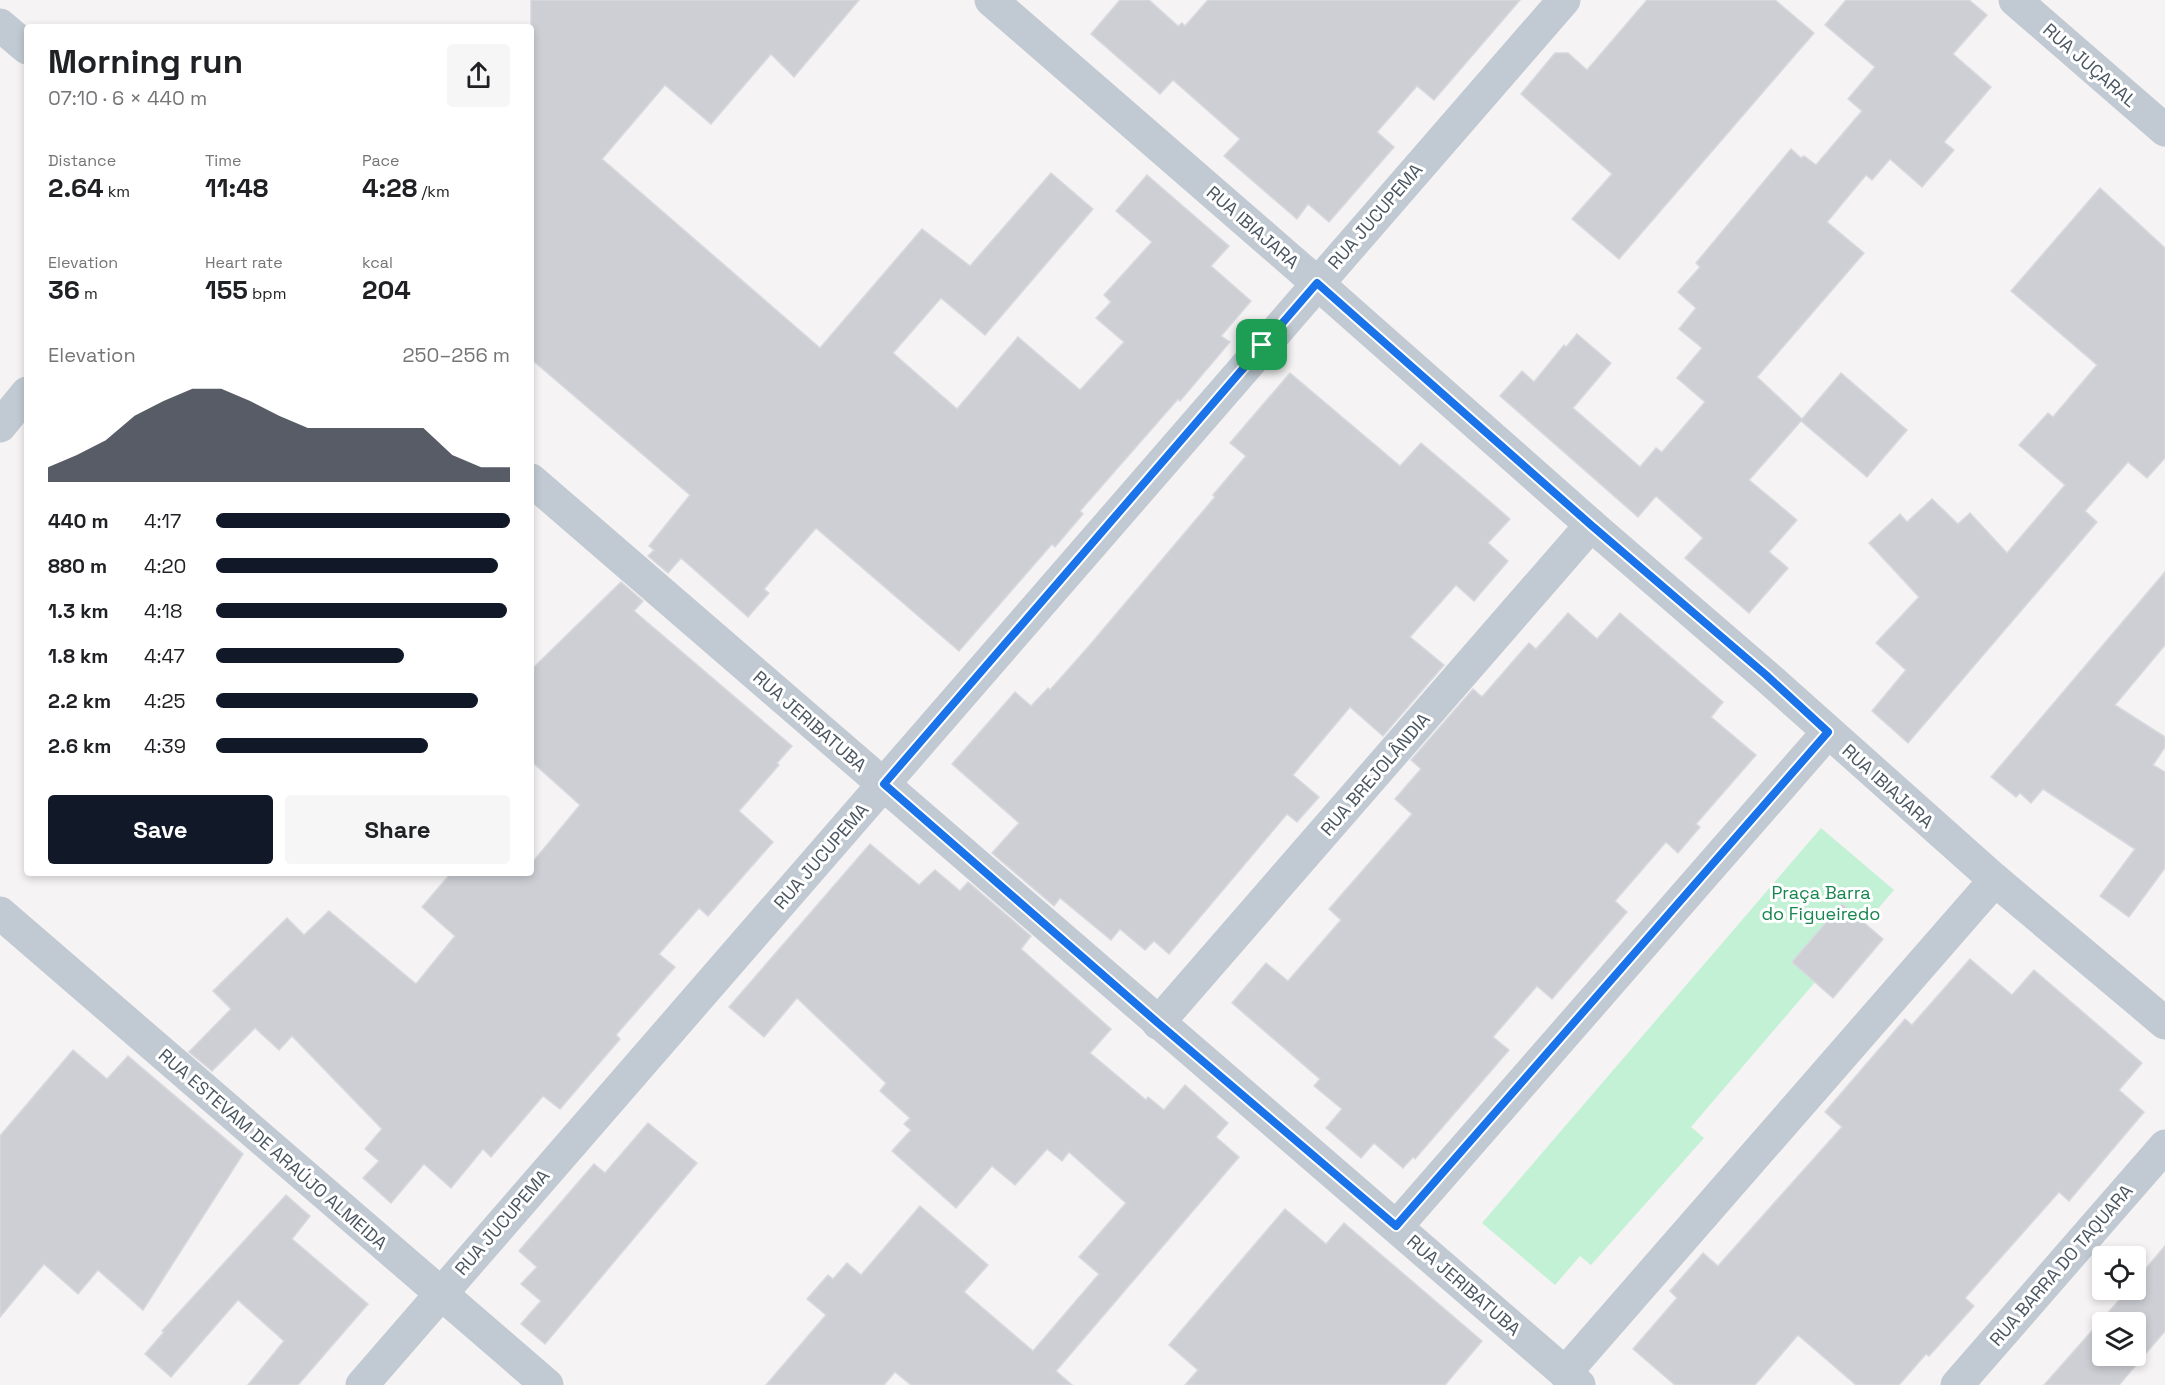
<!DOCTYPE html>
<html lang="en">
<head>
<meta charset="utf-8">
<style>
  :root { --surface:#fff; --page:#f6f6f6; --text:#202124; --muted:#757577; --accent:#111827 }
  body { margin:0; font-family:"Space Grotesk",sans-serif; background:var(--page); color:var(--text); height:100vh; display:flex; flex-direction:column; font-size:22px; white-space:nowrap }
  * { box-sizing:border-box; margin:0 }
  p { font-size:20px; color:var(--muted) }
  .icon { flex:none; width:33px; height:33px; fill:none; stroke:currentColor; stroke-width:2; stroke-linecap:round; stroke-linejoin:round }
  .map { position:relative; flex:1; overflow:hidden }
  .details { position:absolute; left:24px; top:24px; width:510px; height:852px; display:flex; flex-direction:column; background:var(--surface); border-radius:6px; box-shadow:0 3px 9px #0003 }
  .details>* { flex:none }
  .controls { position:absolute; left:2092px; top:1246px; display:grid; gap:12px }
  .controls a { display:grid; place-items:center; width:54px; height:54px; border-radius:6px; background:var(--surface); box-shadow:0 3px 9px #0003; font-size:30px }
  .pin { position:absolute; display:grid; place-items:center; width:51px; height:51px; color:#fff; margin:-26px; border-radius:12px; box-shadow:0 3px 9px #0006 }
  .round { display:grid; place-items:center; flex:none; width:63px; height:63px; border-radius:6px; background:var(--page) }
  .overview { display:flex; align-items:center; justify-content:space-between; height:102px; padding:0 24px }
  h1 { font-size:33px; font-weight:700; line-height:45px }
  .figures { display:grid; grid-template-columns:repeat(3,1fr); gap:9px; height:102px; padding:6px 24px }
  .figures div { display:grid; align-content:center }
  .figures b { font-size:26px; font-weight:700 }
  .figures small { font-size:16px; font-weight:400 }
  .figures p { font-size:16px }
  .chart { height:168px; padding:12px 24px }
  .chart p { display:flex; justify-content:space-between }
  .chart svg { width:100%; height:108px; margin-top:6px; fill:var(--accent); opacity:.7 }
  .primary-button { display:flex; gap:12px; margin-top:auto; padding:12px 24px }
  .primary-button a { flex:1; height:69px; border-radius:6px; background:var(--accent); color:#fff; font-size:24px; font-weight:700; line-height:69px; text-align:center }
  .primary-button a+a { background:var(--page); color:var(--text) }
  ul { padding:0 24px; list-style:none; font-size:20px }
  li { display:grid; grid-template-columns:96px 72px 1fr; align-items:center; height:45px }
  li i { height:15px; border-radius:8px; background:var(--accent) }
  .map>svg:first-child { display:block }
</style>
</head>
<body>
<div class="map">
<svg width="2165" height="1385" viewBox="0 0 2165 1385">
  <rect width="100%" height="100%" fill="#f5f3f3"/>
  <polygon fill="#c3f1d5" points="1821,828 1894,890 1691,1127 1704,1138 1591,1265 1580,1256 1555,1285 1482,1223"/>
  <g fill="#cdcfd5" stroke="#d7d9de" stroke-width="1.5" fill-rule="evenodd">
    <polygon points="531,0 859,0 794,77 771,54 711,124 665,85 602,159 820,348 922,229 970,266 1051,173 1093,209 985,335 941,298 893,353 957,409 1018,337 1080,390 1124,342 1096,318 1111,302 1104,295 1152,242 1116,211 1147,175 1229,246 1211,266 1251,301 1221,336 1230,342 1180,401 1178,399 1080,511 1083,514 1055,547 1052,544 959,651 816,528 764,589 769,593 748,617 681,558 668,573 648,556 654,550 649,546 690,495 531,359"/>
    <polygon points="1120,0 1149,0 1178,26 1182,23 1185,26 1208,0 1520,0 1434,100 1417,86 1377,132 1394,147 1329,222 1308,204 1297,219 1224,156 1240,139 1173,80 1160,94 1091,34"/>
    <polygon points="1647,0 1775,0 1814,33 1619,259 1572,219 1612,174 1521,94 1555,53 1568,53 1587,70"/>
    <polygon points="1846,0 1969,0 1987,15 1953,54 1991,87 1944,142 1954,150 1922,187 1890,159 1872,180 1866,175 1827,222 1864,253 1757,377 1802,419 1841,373 1907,430 1867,477 1801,421 1749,480 1797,520 1769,552 1788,568 1749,613 1685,558 1703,538 1656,496 1638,517 1500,396 1522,371 1534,382 1564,345 1566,347 1577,334 1611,363 1573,408 1640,467 1656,448 1662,452 1705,402 1677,378 1702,348 1679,329 1696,308 1678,292 1700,267 1696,263 1791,149 1801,158 1804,156 1816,165 1862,111 1848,99 1875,67 1825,25"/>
    <polygon points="2100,188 2165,248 2165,458 2147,478 2128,462 2085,511 2097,522 1908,743 1872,711 1906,670 1876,643 1919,597 1869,543 1900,514 1907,522 1932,499 1958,524 1970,513 2007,553 2065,485 2019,445 2048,413 2053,417 2097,365 2011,291"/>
    <polygon points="1290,373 1400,466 1421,443 1480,493 1510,519 1488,543 1508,561 1474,601 1456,585 1410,637 1444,665 1383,736 1350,707 1293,775 1319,797 1297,822 1287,814 1169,954 1154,941 1145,950 1120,929 1111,940 1060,898 1054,906 992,853 1019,823 952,764 1015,692 1031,706 1048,688 1050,690 1089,646 1215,497 1213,495 1246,456 1230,443"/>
    <polygon points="2165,572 2165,645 2115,705 2165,737 2165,747 2153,765 2165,772 2165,868 2129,917 2100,896 2135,849 2043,789 2031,803 2020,793 2016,797 1991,777"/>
    <polygon points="621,582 643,601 634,611 792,746 777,763 779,765 739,811 773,842 708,916 699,908 659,954 675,967 616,1035 620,1039 560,1109 543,1096 491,1157 483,1149 451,1188 424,1164 391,1203 363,1178 379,1161 365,1149 382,1129 292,1036 279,1050 255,1028 212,1071 189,1052 231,1009 213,991 287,918 304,935 329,911 416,984 455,936 422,907 451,873 531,873 531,864 580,805 531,761 531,670"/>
    <polygon points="1568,613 1597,639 1620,613 1723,702 1711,717 1756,755 1696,824 1700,827 1678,853 1666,842 1615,901 1627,912 1552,999 1537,986 1493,1037 1509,1050 1415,1159 1413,1157 1403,1168 1374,1143 1361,1158 1326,1128 1342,1109 1314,1086 1320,1079 1232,1003 1266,963 1288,981 1341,920 1329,909 1412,814 1395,799 1421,769 1411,760 1473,689 1482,697 1529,643 1536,649"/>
    <polygon points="870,844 919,885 935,870 960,891 968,882 1031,936 1021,949 1111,1029 1090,1053 1146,1100 1148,1097 1164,1110 1185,1085 1228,1123 1216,1137 1239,1157 1056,1371 1072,1385 911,1385 895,1372 884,1385 766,1385 826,1315 807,1299 828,1275 833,1279 847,1263 861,1275 920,1206 988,1265 964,1292 1033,1351 1099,1274 1079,1257 1126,1203 1069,1152 1062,1161 1047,1149 1015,1185 992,1166 956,1208 892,1151 911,1130 904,1124 910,1118 880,1091 886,1083 797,998 764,1037 729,1007"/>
    <polygon points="1842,904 1883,939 1833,998 1792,962"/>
    <polygon points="1970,959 2012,995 2034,970 2142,1063 2119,1090 2144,1112 2069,1201 2059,1192 1965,1298 1974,1306 1929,1356 1926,1354 1899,1385 1856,1385 1798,1335 1755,1385 1675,1385 1633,1349 1677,1298 1670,1291 1703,1253 1718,1266 1842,1127 1825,1112 1905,1019 1912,1025"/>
    <polygon points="73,1050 107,1079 128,1056 243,1154 143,1310 98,1270 78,1294 44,1264 0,1317 0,1136"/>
    <polygon points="648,1123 697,1163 545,1344 521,1324 541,1301 521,1284 537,1267 519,1251 594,1164 605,1173"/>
    <polygon points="286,1195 310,1216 292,1239 368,1304 298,1385 248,1385 284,1341 238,1300 171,1377 145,1354 164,1332 162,1331"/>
    <polygon points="1285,1209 1326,1244 1344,1223 1482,1341 1445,1385 1185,1385 1198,1370 1169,1345"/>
    <path d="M2165,1246V1331L2119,1385H2044L2128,1290H2136V1280ZM2103,1323H2136V1356H2103Z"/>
  </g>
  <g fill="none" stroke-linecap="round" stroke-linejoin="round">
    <g stroke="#c1cad2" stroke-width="33">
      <polyline points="991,0 1317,283 1591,525 1766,676 1995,880 2165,1023"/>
      <polyline points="2015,0 2165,130"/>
      <polyline points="0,25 27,48"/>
      <polyline points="0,426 27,393"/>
      <polyline points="531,480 1579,1385"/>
      <polyline points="0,913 547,1385"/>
      <polyline points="1158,1023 1591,525"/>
      <polyline points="1397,1226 1828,732"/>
      <polyline points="1565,1373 1995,880"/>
      <polyline points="362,1385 1564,0"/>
      <polyline points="1957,1385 2165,1146"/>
    </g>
  </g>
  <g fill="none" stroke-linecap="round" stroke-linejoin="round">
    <g stroke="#fff" stroke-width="12">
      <polygon id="route" points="1317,283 1591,525 1766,675 1828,732 1396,1226 1158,1023 884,784"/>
    </g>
    <use href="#route" stroke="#1a73e8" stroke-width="8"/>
  </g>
  <g text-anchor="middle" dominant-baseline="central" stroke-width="6" stroke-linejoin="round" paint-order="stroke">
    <g font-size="18" fill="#4a5661" stroke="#fff">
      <text transform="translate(2090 65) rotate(41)">RUA JUÇARAL</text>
      <text transform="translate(1375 216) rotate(-49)">RUA JUCUPEMA</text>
      <text transform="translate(1253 227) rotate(41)">RUA IBIAJARA</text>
      <text transform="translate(810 721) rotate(41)">RUA JERIBATUBA</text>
      <text transform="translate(1375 774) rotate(-49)">RUA BREJOLÂNDIA</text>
      <text transform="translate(1888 786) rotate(42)">RUA IBIAJARA</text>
      <text transform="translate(821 856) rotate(-49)">RUA JUCUPEMA</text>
      <text transform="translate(273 1149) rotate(41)">RUA ESTEVAM DE ARAÚJO ALMEIDA</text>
      <text transform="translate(502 1222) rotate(-49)">RUA JUCUPEMA</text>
      <text transform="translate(2061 1265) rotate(-49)">RUA BARRA DO TAQUARA</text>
      <text transform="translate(1464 1285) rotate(41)">RUA JERIBATUBA</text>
    </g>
    <g font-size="18" fill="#17864f" stroke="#fff">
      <text x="1821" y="892">Praça Barra<tspan x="1821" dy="21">do Figueiredo</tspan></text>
    </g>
  </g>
</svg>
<div class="controls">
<a><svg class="icon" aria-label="locate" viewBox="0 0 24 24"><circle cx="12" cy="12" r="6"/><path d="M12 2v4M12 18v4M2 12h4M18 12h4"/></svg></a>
<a><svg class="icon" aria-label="layers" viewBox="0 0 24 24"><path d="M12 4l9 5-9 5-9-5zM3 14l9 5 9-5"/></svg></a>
</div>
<div class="pin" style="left:1262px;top:345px;background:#1e9e55"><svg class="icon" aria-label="arrive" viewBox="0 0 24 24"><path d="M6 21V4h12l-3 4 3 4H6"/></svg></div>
<section class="details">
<div class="overview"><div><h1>Morning run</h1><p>07:10 · 6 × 440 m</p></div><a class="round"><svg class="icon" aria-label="share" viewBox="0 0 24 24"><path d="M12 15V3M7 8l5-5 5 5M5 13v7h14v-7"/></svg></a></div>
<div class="figures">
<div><p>Distance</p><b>2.64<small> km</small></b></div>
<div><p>Time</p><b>11:48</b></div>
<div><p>Pace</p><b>4:28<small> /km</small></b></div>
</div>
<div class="figures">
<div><p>Elevation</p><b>36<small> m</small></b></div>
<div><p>Heart rate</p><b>155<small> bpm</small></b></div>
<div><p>kcal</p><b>204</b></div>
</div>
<div class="chart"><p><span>Elevation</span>250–256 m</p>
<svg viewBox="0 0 160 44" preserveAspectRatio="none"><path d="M0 44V38L10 33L20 27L30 17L40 11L50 6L60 6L70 11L80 17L90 22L100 22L110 22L120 22L130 22L140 33L150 38L160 38V44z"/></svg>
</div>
<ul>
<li><b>440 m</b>4:17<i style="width:100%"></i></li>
<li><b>880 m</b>4:20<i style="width:96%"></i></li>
<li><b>1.3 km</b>4:18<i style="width:99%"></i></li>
<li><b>1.8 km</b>4:47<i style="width:64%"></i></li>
<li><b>2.2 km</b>4:25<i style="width:89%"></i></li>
<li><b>2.6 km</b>4:39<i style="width:72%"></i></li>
</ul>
<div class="primary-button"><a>Save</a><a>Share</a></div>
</section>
</div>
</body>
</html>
